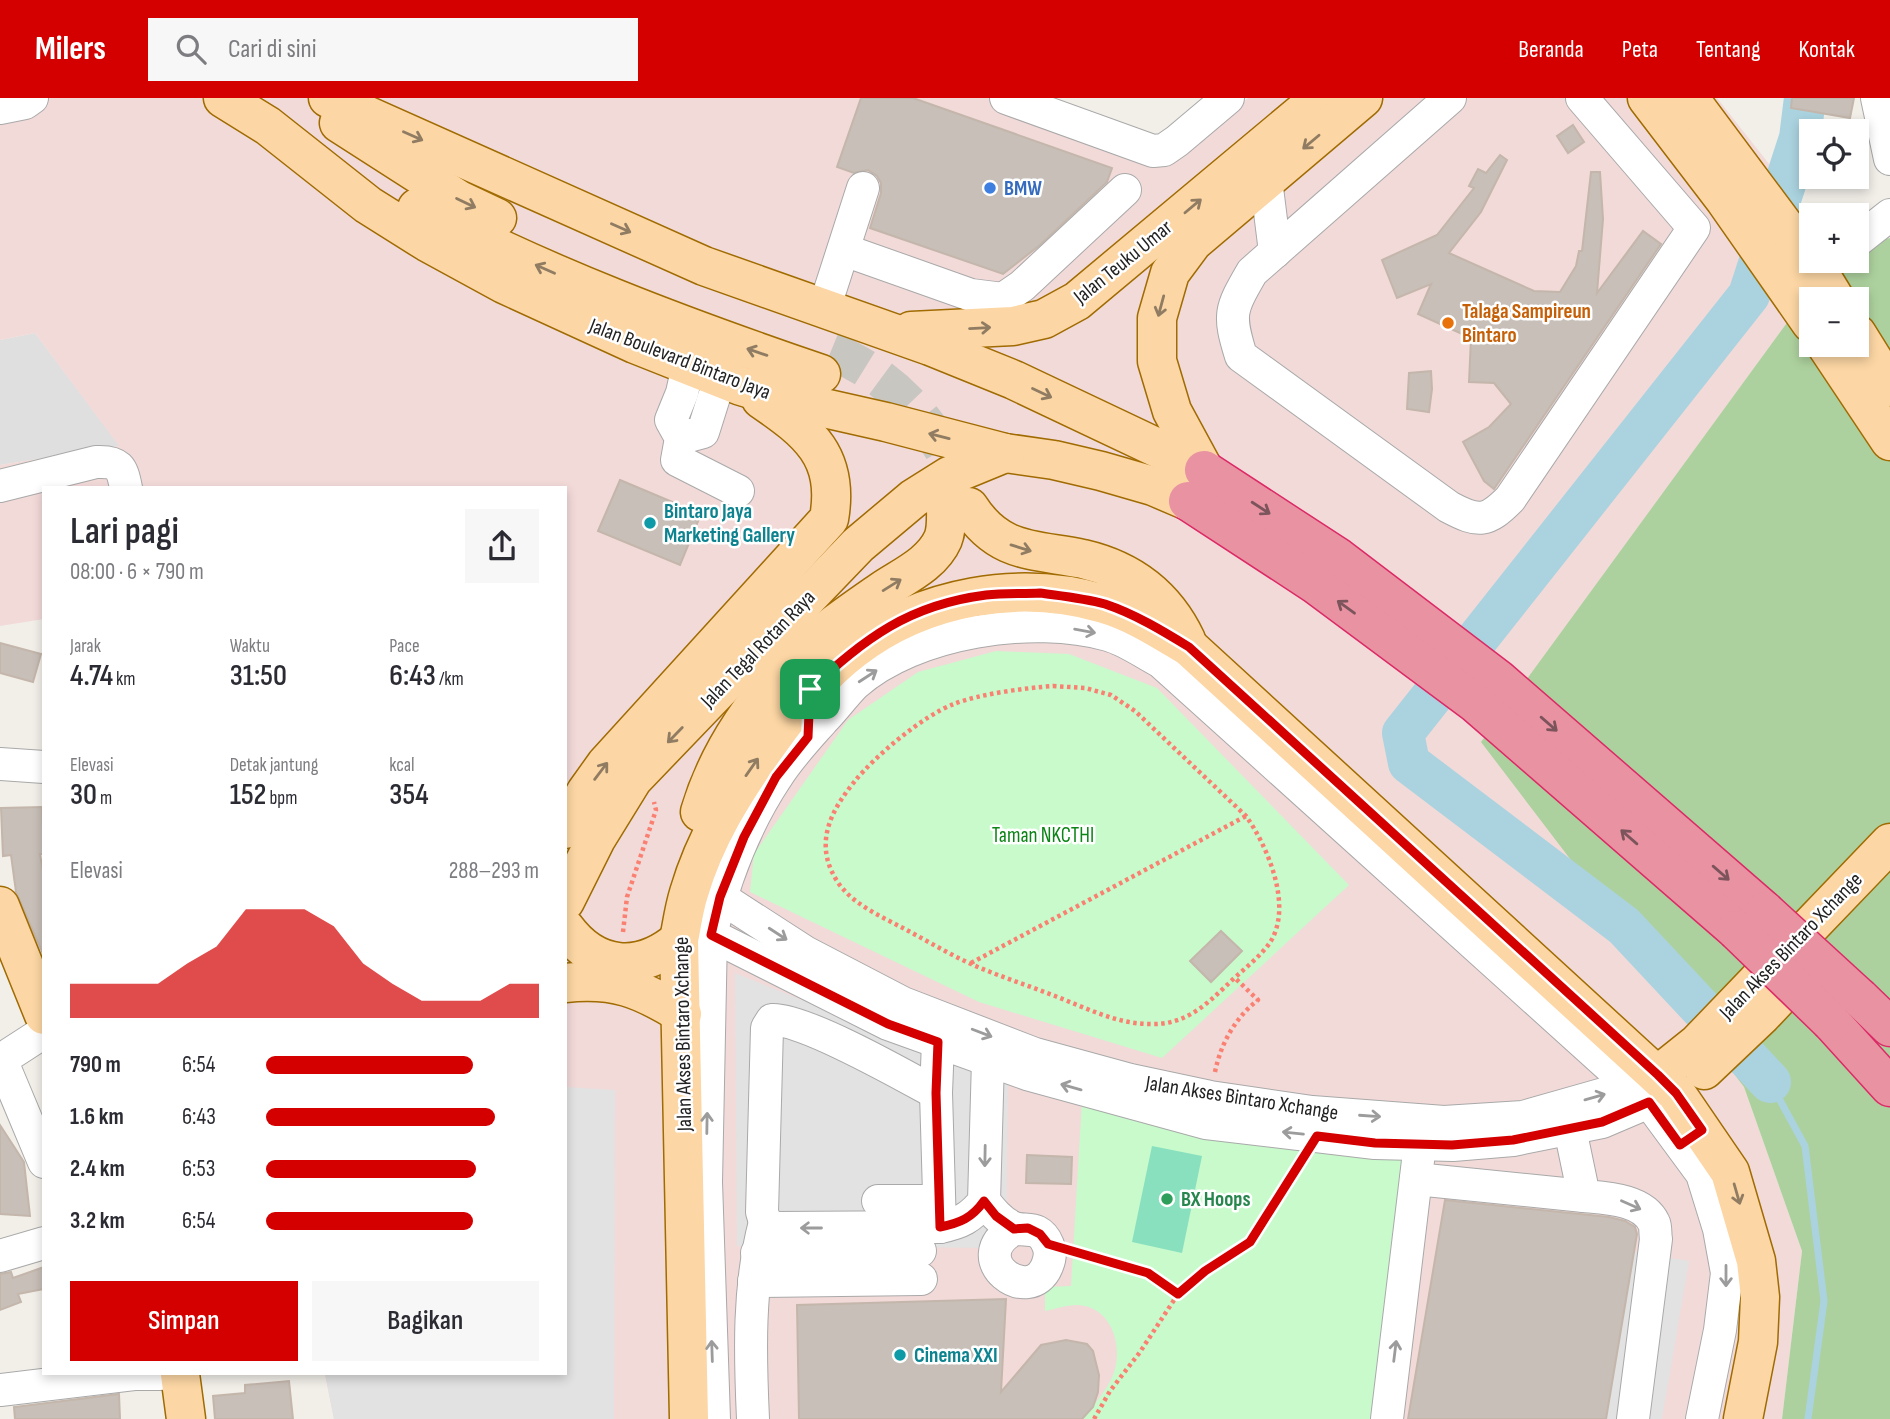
<!DOCTYPE html>
<html lang="id">
<head>
<meta charset="utf-8">
<style>
  :root { --surface:#fff; --page:#f7f7f7; --text:#2b2b33; --muted:#7c7c81; --accent:#d40000 }
  body { margin:0; font-family:"Sofia Sans Condensed",sans-serif; background:var(--page); color:var(--text); height:100vh; display:flex; flex-direction:column; font-size:26px; white-space:nowrap }
  * { box-sizing:border-box; margin:0 }
  p { font-size:23px; color:var(--muted) }
  .icon { flex:none; width:38px; height:38px; fill:none; stroke:currentColor; stroke-width:2; stroke-linecap:round; stroke-linejoin:round }
  .map { position:relative; flex:1; overflow:hidden }
  .details { position:absolute; left:42px; top:388px; width:525px; height:889px; display:flex; flex-direction:column; background:var(--surface); border-radius:0px; box-shadow:0 4px 10px #0003 }
  .details>* { flex:none }
  .fabs { position:absolute; left:1799px; top:21px; display:grid; gap:14px }
  .fabs a { display:grid; place-items:center; width:70px; height:70px; border-radius:0px; background:var(--surface); box-shadow:0 4px 10px #0003; font-size:35px }
  .pin { position:absolute; display:grid; place-items:center; width:60px; height:60px; color:#fff; margin:-30px; border-radius:14px; box-shadow:0 4px 10px #0006 }
  .round { display:grid; place-items:center; flex:none; width:74px; height:74px; border-radius:0px; background:var(--page) }
  .overview { display:flex; align-items:center; justify-content:space-between; height:119px; padding:0 28px }
  h1 { font-size:38px; font-weight:600; line-height:52px }
  .metrics { display:grid; grid-template-columns:repeat(3,1fr); gap:10px; height:119px; padding:7px 28px }
  .metrics div { display:grid; align-content:center }
  .metrics b { font-size:30px; font-weight:600 }
  .metrics small { font-size:19px; font-weight:400 }
  .metrics p { font-size:19px }
  .chart { height:196px; padding:14px 28px }
  .chart p { display:flex; justify-content:space-between }
  .chart svg { width:100%; height:126px; margin-top:7px; fill:var(--accent); opacity:.7 }
  .primary-button { display:flex; gap:14px; margin-top:auto; padding:14px 28px }
  .primary-button a { flex:1; height:80px; border-radius:0px; background:var(--accent); color:#fff; font-size:28px; font-weight:600; line-height:80px; text-align:center }
  .primary-button a+a { background:var(--page); color:var(--text) }
  ul { padding:0 28px; list-style:none; font-size:23px }
  li { display:grid; grid-template-columns:112px 84px 1fr; align-items:center; height:52px }
  li i { height:18px; border-radius:9px; background:var(--accent) }
  header { display:flex; align-items:center; gap:42px; box-sizing:border-box; height:98px; padding:0 35px; background:var(--accent); color:#fff }
  header strong { font-size:33px }
  nav { display:flex; gap:38px; margin-inline-start:auto; font-size:24px }
  .search { width:490px; height:63px; background:var(--page); display:flex; align-items:center; gap:18px; box-sizing:border-box; padding:0 24px; border-radius:0px; color:var(--muted); font-size:26px }
  .map>svg:first-child { display:block }
</style>
</head>
<body>
<header>
<strong>Milers</strong>
<div class="search"><svg class="icon" aria-label="search" viewBox="0 0 24 24"><circle cx="10" cy="10" r="6"/><path d="M15 15l6 6"/></svg>Cari di sini</div>
<nav><a>Beranda</a><a>Peta</a><a>Tentang</a><a>Kontak</a></nav>
</header>
<div class="map">
<svg width="1890" height="1321" viewBox="0 0 1890 1321">
  <rect width="100%" height="100%" fill="#f2efe9"/>
  <polygon fill="#e0dfdf" points="35,235 120,348 0,367 0,242"/>
  <polygon fill="#f2dad9" points="0,0 988,0 1171,67 1248,0 1717,0 1811,119 1811,163 1832,163 1482,644 1744,989 1802,1153 1782,1321 334,1321 325,1276 565,1276 565,390 44,390 44,521 0,528 0,367 119,348 35,235 0,242"/>
  <path fill="#add19e" fill-rule="evenodd" d="M1890,140V1321H1782L1802,1153L1744,989L1481,644L1832,163H1857V149ZM1811,201H1857V247H1811Z"/>
  <g fill="#c8facc">
    <polygon points="996,553 1069,556 1157,590 1349,787 1162,960 979,904 750,794 754,756 848,622 918,574"/>
    <path d="M1082,1003L1293,1052L1411,1059L1398,1321H1083C1093,1308 1107,1292 1113,1277C1124,1249 1112,1208 1077,1207C1067,1207 1055,1211 1045,1213V1189L1071,1188Z"/>
  </g>
  <polygon fill="#88e0be" points="1152,1048 1202,1058 1182,1155 1132,1144"/>
  <g fill="#e2e2e2">
    <polygon points="735,875 1008,985 1006,1150 737,1148"/>
    <polygon points="565,989 615,992 614,1321 334,1321 325,1276 565,1276"/>
    <polygon points="1634,1154 1689,1163 1662,1321 1606,1321"/>
  </g>
  <g fill="none" stroke-linecap="round" stroke-linejoin="round">
    <polyline stroke="#aad3df" stroke-width="7" points="1770,984 1805,1048 1824,1203 1808,1321"/>
    <polyline stroke="#aad3df" stroke-width="42" points="1770,984 1624,828 1409,665 1403,635 1749,197 1800,40 1805,0"/>
  </g>
  <g fill="#c7bfb8" stroke="#c4b6ab" stroke-width="2">
    <polygon points="861,0 913,0 1112,70 1107,84 1040,147 1003,176 870,130 881,95 881,85 877,78 868,72 854,75 837,69"/>
    <polygon points="1792,0 1854,0 1850,20 1791,10"/>
    <polygon points="1573,27 1584,44 1568,55 1557,38"/>
    <polygon points="1500,57 1507,62 1481,114 1449,155 1534,193 1560,194 1576,168 1579,153 1582,153 1591,74 1600,74 1603,121 1597,195 1643,133 1661,146 1494,391 1484,383 1463,344 1489,329 1511,306 1494,285 1469,284 1471,240 1418,216 1431,186 1397,200 1382,162 1437,137 1474,90 1469,88 1478,71 1486,75"/>
    <polygon points="1431,273 1432,291 1429,314 1407,311 1409,275"/>
    <polygon points="620,382 701,416 680,467 598,433"/>
    <polygon points="0,545 41,556 33,584 0,575"/>
    <polygon points="42,709 44,756 40,756 44,779 44,858 16,794 11,757 3,758 1,710"/>
    <polygon points="1221,833 1242,853 1211,884 1190,863"/>
    <polygon points="0,1027 24,1064 30,1118 0,1116"/>
    <polygon points="1027,1057 1072,1059 1071,1086 1026,1085"/>
    <polygon points="1445,1102 1609,1119 1625,1123 1635,1129 1637,1136 1606,1321 1408,1321"/>
    <polygon points="44,1169 44,1191 18,1196 21,1204 0,1212 0,1176 11,1174 13,1180"/>
    <polygon points="1006,1201 1001,1294 1041,1247 1066,1242 1087,1246 1093,1253 1099,1277 1098,1294 1093,1309 1082,1321 799,1321 797,1207"/>
    <polygon points="289,1283 293,1321 215,1321 213,1298 245,1295 245,1287"/>
    <polygon points="119,1296 120,1321 15,1321 14,1309"/>
  </g>
  <g fill="none" stroke-linecap="round" stroke-linejoin="round">
    <path stroke="#c8c6c1" stroke-width="38" stroke-dasharray="38 19" stroke-linecap="butt" d="M831,253C880,273 920,309 945,355"/>
    <g stroke="#a9a9a9" stroke-width="34">
      <g id="minor">
        <polyline points="1006,0 1153,53 1164,52 1177,43 1228,0"/>
        <path d="M1450,0L1252,174C1230,212 1228,216 1241,258L1449,409C1479,425 1487,424 1510,401L1694,130L1582,0"/>
        <polyline points="1877,0 1890,61"/>
        <polyline points="0,10 25,5 32,0"/>
        <polyline points="1266,82 1275,154"/>
        <polyline points="1857,143 1890,117"/>
        <polyline points="844,152 971,197 1003,201 1022,188 1125,92"/>
        <polyline points="824,211 863,90"/>
        <polyline points="688,268 682,295 671,322 681,340 677,362 738,393"/>
        <polyline points="681,340 703,334 720,280"/>
        <path d="M0,388L96,364C119,363 122,369 126,390"/>
        <polyline points="0,666 44,669"/>
        <polyline points="720,799 805,854 903,905 1035,956 1130,982 1210,999 1312,1014 1444,1024 1523,1019 1632,988"/>
        <polyline points="711,837 888,926 1027,976 1206,1025 1375,1045 1453,1047 1513,1042 1602,1024 1649,1004"/>
        <polyline points="44,934 10,956 3,966 44,1064"/>
        <polyline points="938,944 936,995 940,1129"/>
        <path d="M936,995C905,978 803,920 772,922L767,930L762,1114L765,1124L775,1130L940,1129C960,1125 971,1120 984,1103L988,962"/>
        <path d="M1570,1031L1584,1098C1605,1100 1643,1101 1654,1125C1656,1129 1655,1137 1656,1141L1633,1321"/>
        <polyline points="1416,1081 1584,1098"/>
        <polyline points="878,1103 939,1103"/>
        <path d="M984,1103C992,1113 1000,1123 1012,1129C1024,1135 1039,1125 1048,1147C1051,1154 1050,1161 1047,1168C1030,1210 962,1161 1014,1131"/>
        <polyline points="757,1155 920,1153"/>
        <polyline points="0,1158 44,1145"/>
        <polyline points="754,1183 921,1181"/>
        <polyline points="0,1292 134,1276 160,1276"/>
        <path d="M714,1321L706,1084L711,837C724,782 745,727 776,680C789,659 807,640 823,622C834,611 844,597 855,586C915,533 1033,516 1108,537C1126,542 1144,555 1161,564L1649,1004L1702,1076L1719,1131L1727,1175L1720,1232L1702,1321"/>
        <path d="M753,1321C750,1256 748,1188 765,1124"/>
        <polyline points="1387,1321 1420,1046"/>
      </g>
    </g>
    <g stroke="#a06b00" stroke-width="41">
      <g id="major">
        <polyline points="223,0 268,28 368,107 427,144 504,186 635,246 741,288 784,301 886,324 1005,355 1054,362 1101,373 1153,388 1188,403"/>
        <polyline points="328,0 704,168 930,248 1014,282 1204,372"/>
        <polyline points="1647,0 1725,102 1811,225"/>
        <polyline points="1689,0 1818,173 1835,201"/>
        <polyline points="339,25 459,102 497,120"/>
        <path d="M417,110C547,178 683,229 821,276"/>
        <polyline points="911,233 1013,228 1044,221 1077,203 1320,0"/>
        <polyline points="1857,236 1890,289"/>
        <polyline points="1826,247 1890,343"/>
        <polyline points="1204,372 1172,313 1157,263 1157,220 1170,175 1193,144 1363,0"/>
        <path d="M969,409C999,456 1034,451 1083,461C1130,472 1165,498 1186,542"/>
        <path d="M700,714C716,660 749,610 787,569C814,539 850,515 883,492C904,478 932,466 943,441C947,431 946,419 946,409"/>
        <path d="M565,731L586,694L606,666L829,421C840,358 809,334 761,301"/>
        <polyline points="565,803 596,741 633,681 858,447 914,400 949,378 1005,355"/>
        <polyline points="0,808 44,917"/>
        <path d="M565,830C596,872 640,875 679,842"/>
        <path d="M565,885C615,880 640,890 682,916"/>
        <polyline points="1704,972 1762,917 1815,861"/>
        <polyline points="1658,977 1698,945 1890,745"/>
        <polyline points="180,1276 186,1321"/>
        <path d="M689,1321L679,842C682,827 684,811 689,795C705,740 735,692 768,646C792,612 819,578 853,552C923,498 1019,481 1104,506C1135,515 1162,533 1189,549L1676,995L1730,1074L1756,1163L1760,1199L1758,1244L1743,1321"/>
      </g>
    </g>
    <g stroke="#dc2a67" stroke-width="41">
      <g id="highway">
        <polyline points="1204,372 1339,460 1498,581 1765,813"/>
        <polyline points="1188,403 1315,486 1475,605 1736,832"/>
        <polyline points="1860,900 1890,929"/>
        <polyline points="1831,924 1890,989"/>
      </g>
    </g>
    <g stroke="#fa8072" stroke-width="4.5" stroke-dasharray="3.5 3.5" stroke-linecap="butt">
      <path d="M1053,588L1085,590L1111,597L1135,613L1246,718C1268,749 1294,810 1269,846C1258,861 1240,874 1227,887C1204,909 1184,927 1150,926C1117,926 1086,910 1055,898C1027,887 998,878 971,866C947,855 924,841 901,829C882,819 858,808 844,792C839,787 835,780 832,774C816,740 833,710 855,683C875,658 924,617 954,606C979,596 1025,590 1053,588Z"/>
      <polyline points="623,834 627,799 656,712 654,704"/>
      <polyline points="971,865 1246,718"/>
      <path d="M1215,974C1221,945 1235,920 1258,902L1235,880"/>
      <polyline points="1075,1154 1148,1175 1178,1196"/>
      <polyline points="1094,1321 1110,1293 1140,1254 1178,1196 1205,1173 1250,1144 1303,1061"/>
    </g>
    <use href="#minor" stroke="#fff" stroke-width="32"/>
    <use href="#major" stroke="#fcd6a4" stroke-width="38"/>
    <use href="#highway" stroke="#e892a2" stroke-width="38"/>
    <g stroke="#dc2a67" stroke-width="41" stroke-linecap="butt">
      <g id="highway-bridge">
        <polyline points="1765,813 1860,900"/>
        <polyline points="1736,832 1831,924"/>
      </g>
    </g>
    <use href="#highway-bridge" stroke="#e892a2" stroke-width="38"/>
  </g>
  <defs><path id="oneway-shaft" d="M-6 0H5M1.5-3L5.5 0L1.5 3" fill="none" stroke-width="1.6" stroke-linecap="round" stroke-linejoin="round" transform="scale(1.75)"/></defs>
  <g stroke="#8f7c63">
    <use href="#oneway-shaft" transform="translate(413 38) rotate(24)"/>
    <use href="#oneway-shaft" transform="translate(1311 44) rotate(140)"/>
    <use href="#oneway-shaft" transform="translate(466 105) rotate(26)"/>
    <use href="#oneway-shaft" transform="translate(1193 108) rotate(-40)"/>
    <use href="#oneway-shaft" transform="translate(621 130) rotate(24)"/>
    <use href="#oneway-shaft" transform="translate(545 171) rotate(-156)"/>
    <use href="#oneway-shaft" transform="translate(1161 208) rotate(105)"/>
    <use href="#oneway-shaft" transform="translate(980 230) rotate(-3)"/>
    <use href="#oneway-shaft" transform="translate(757 254) rotate(-161)"/>
    <use href="#oneway-shaft" transform="translate(1042 295) rotate(25)"/>
    <use href="#oneway-shaft" transform="translate(939 338) rotate(-166)"/>
    <use href="#oneway-shaft" transform="translate(1021 450) rotate(17)"/>
    <use href="#oneway-shaft" transform="translate(892 487) rotate(-32)"/>
    <use href="#oneway-shaft" transform="translate(675 637) rotate(134)"/>
    <use href="#oneway-shaft" transform="translate(752 669) rotate(-55)"/>
    <use href="#oneway-shaft" transform="translate(601 673) rotate(-53)"/>
    <use href="#oneway-shaft" transform="translate(1737 1096) rotate(74)"/>
  </g>
  <g stroke="#7b545c">
    <use href="#oneway-shaft" transform="translate(1261 410) rotate(33)"/>
    <use href="#oneway-shaft" transform="translate(1346 509) rotate(-144)"/>
    <use href="#oneway-shaft" transform="translate(1549 626) rotate(41)"/>
    <use href="#oneway-shaft" transform="translate(1629 739) rotate(-139)"/>
    <use href="#oneway-shaft" transform="translate(1721 775) rotate(41)"/>
  </g>
  <g stroke="#9c9c9c">
    <use href="#oneway-shaft" transform="translate(1085 533) rotate(10)"/>
    <use href="#oneway-shaft" transform="translate(868 578) rotate(-33)"/>
    <use href="#oneway-shaft" transform="translate(778 836) rotate(33)"/>
    <use href="#oneway-shaft" transform="translate(982 935) rotate(21)"/>
    <use href="#oneway-shaft" transform="translate(1071 989) rotate(-164)"/>
    <use href="#oneway-shaft" transform="translate(1595 999) rotate(-16)"/>
    <use href="#oneway-shaft" transform="translate(1370 1018) rotate(4)"/>
    <use href="#oneway-shaft" transform="translate(707 1025) rotate(-89)"/>
    <use href="#oneway-shaft" transform="translate(1293 1035) rotate(-174)"/>
    <use href="#oneway-shaft" transform="translate(985 1058) rotate(91)"/>
    <use href="#oneway-shaft" transform="translate(1631 1107) rotate(24)"/>
    <use href="#oneway-shaft" transform="translate(811 1130) rotate(-180)"/>
    <use href="#oneway-shaft" transform="translate(1726 1178) rotate(90)"/>
    <use href="#oneway-shaft" transform="translate(712 1253) rotate(-92)"/>
    <use href="#oneway-shaft" transform="translate(1395 1253) rotate(-83)"/>
  </g>
  <g fill="none" stroke-linecap="round" stroke-linejoin="round">
    <g stroke="#fff" stroke-width="14">
      <path id="route" d="M1040,495C1062,498 1084,500 1105,506C1135,516 1163,533 1189,549L1658,977L1676,995L1702,1032L1680,1047L1649,1004L1602,1024L1513,1042L1452,1047L1375,1045L1317,1038L1250,1144L1205,1173L1178,1196L1148,1175L1048,1146L1040,1136L1028,1130L1014,1131L996,1118L984,1103C972,1120 960,1125 940,1129L936,995L938,944L888,926L711,837L720,799L744,739L776,679L808,639L810,591C866,540 908,507 986,497C1004,495 1022,496 1040,495Z"/>
    </g>
    <use href="#route" stroke="#d40000" stroke-width="9"/>
  </g>
  <circle fill="#3f7fe0" stroke="#fff" stroke-width="2.5" cx="990" cy="90" r="7"/>
  <circle fill="#e8710a" stroke="#fff" stroke-width="2.5" cx="1448" cy="225" r="7"/>
  <g fill="#0f9aa8" stroke="#fff" stroke-width="2.5">
    <circle cx="650" cy="425" r="7"/>
    <circle cx="900" cy="1257" r="7"/>
  </g>
  <circle fill="#2e9e5b" stroke="#fff" stroke-width="2.5" cx="1167" cy="1101" r="7"/>
  <g text-anchor="middle" dominant-baseline="central" stroke-width="5" stroke-linejoin="round" paint-order="stroke">
    <g font-size="21" font-weight="bold" fill="#366cbe" stroke="#fff" text-anchor="start">
      <text x="1004" y="90">BMW</text>
    </g>
    <g font-size="21" fill="#222" stroke="#fff">
      <text transform="translate(1123 164) rotate(-39)">Jalan Teuku Umar</text>
      <text transform="translate(680 261) rotate(21)">Jalan Boulevard Bintaro Jaya</text>
      <text transform="translate(758 551) rotate(-46)">Jalan Tegal Rotan Raya</text>
      <text transform="translate(1791 848) rotate(-46)">Jalan Akses Bintaro Xchange</text>
      <text transform="translate(683 936) rotate(-91)">Jalan Akses Bintaro Xchange</text>
      <text transform="translate(1242 1000) rotate(9)">Jalan Akses Bintaro Xchange</text>
    </g>
    <g font-size="21" font-weight="bold" fill="#c56008" stroke="#fff" text-anchor="start">
      <text x="1462" y="213">Talaga Sampireun<tspan x="1462" dy="24">Bintaro</tspan></text>
    </g>
    <g font-size="21" font-weight="bold" fill="#0d838f" stroke="#fff" text-anchor="start">
      <text x="664" y="413">Bintaro Jaya<tspan x="664" dy="24">Marketing Gallery</tspan></text>
      <text x="914" y="1257">Cinema XXI</text>
    </g>
    <g font-size="21" fill="#0c8416" stroke="#fff">
      <text x="1043" y="737">Taman NKCTHI</text>
    </g>
    <g font-size="21" font-weight="bold" fill="#27864d" stroke="#fff" text-anchor="start">
      <text x="1181" y="1101">BX Hoops</text>
    </g>
  </g>
</svg>
<div class="fabs">
<a><svg class="icon" aria-label="locate" viewBox="0 0 24 24"><circle cx="12" cy="12" r="6"/><path d="M12 2v4M12 18v4M2 12h4M18 12h4"/></svg></a>
<a>+</a>
<a>−</a>
</div>
<div class="pin" style="left:810px;top:591px;background:#1e9e55"><svg class="icon" aria-label="arrive" viewBox="0 0 24 24"><path d="M6 21V4h12l-3 4 3 4H6"/></svg></div>
<section class="details">
<div class="overview"><div><h1>Lari pagi</h1><p>08:00 · 6 × 790 m</p></div><a class="round"><svg class="icon" aria-label="share" viewBox="0 0 24 24"><path d="M12 15V3M7 8l5-5 5 5M5 13v7h14v-7"/></svg></a></div>
<div class="metrics">
<div><p>Jarak</p><b>4.74<small> km</small></b></div>
<div><p>Waktu</p><b>31:50</b></div>
<div><p>Pace</p><b>6:43<small> /km</small></b></div>
</div>
<div class="metrics">
<div><p>Elevasi</p><b>30<small> m</small></b></div>
<div><p>Detak jantung</p><b>152<small> bpm</small></b></div>
<div><p>kcal</p><b>354</b></div>
</div>
<div class="chart"><p><span>Elevasi</span>288–293 m</p>
<svg viewBox="0 0 160 44" preserveAspectRatio="none"><path d="M0 44V32L10 32L20 32L30 32L40 25L50 19L60 6L70 6L80 6L90 12L100 25L110 32L120 38L130 38L140 38L150 32L160 32V44z"/></svg>
</div>
<ul>
<li><b>790 m</b>6:54<i style="width:76%"></i></li>
<li><b>1.6 km</b>6:43<i style="width:84%"></i></li>
<li><b>2.4 km</b>6:53<i style="width:77%"></i></li>
<li><b>3.2 km</b>6:54<i style="width:76%"></i></li>
</ul>
<div class="primary-button"><a>Simpan</a><a>Bagikan</a></div>
</section>
</div>
</body>
</html>
